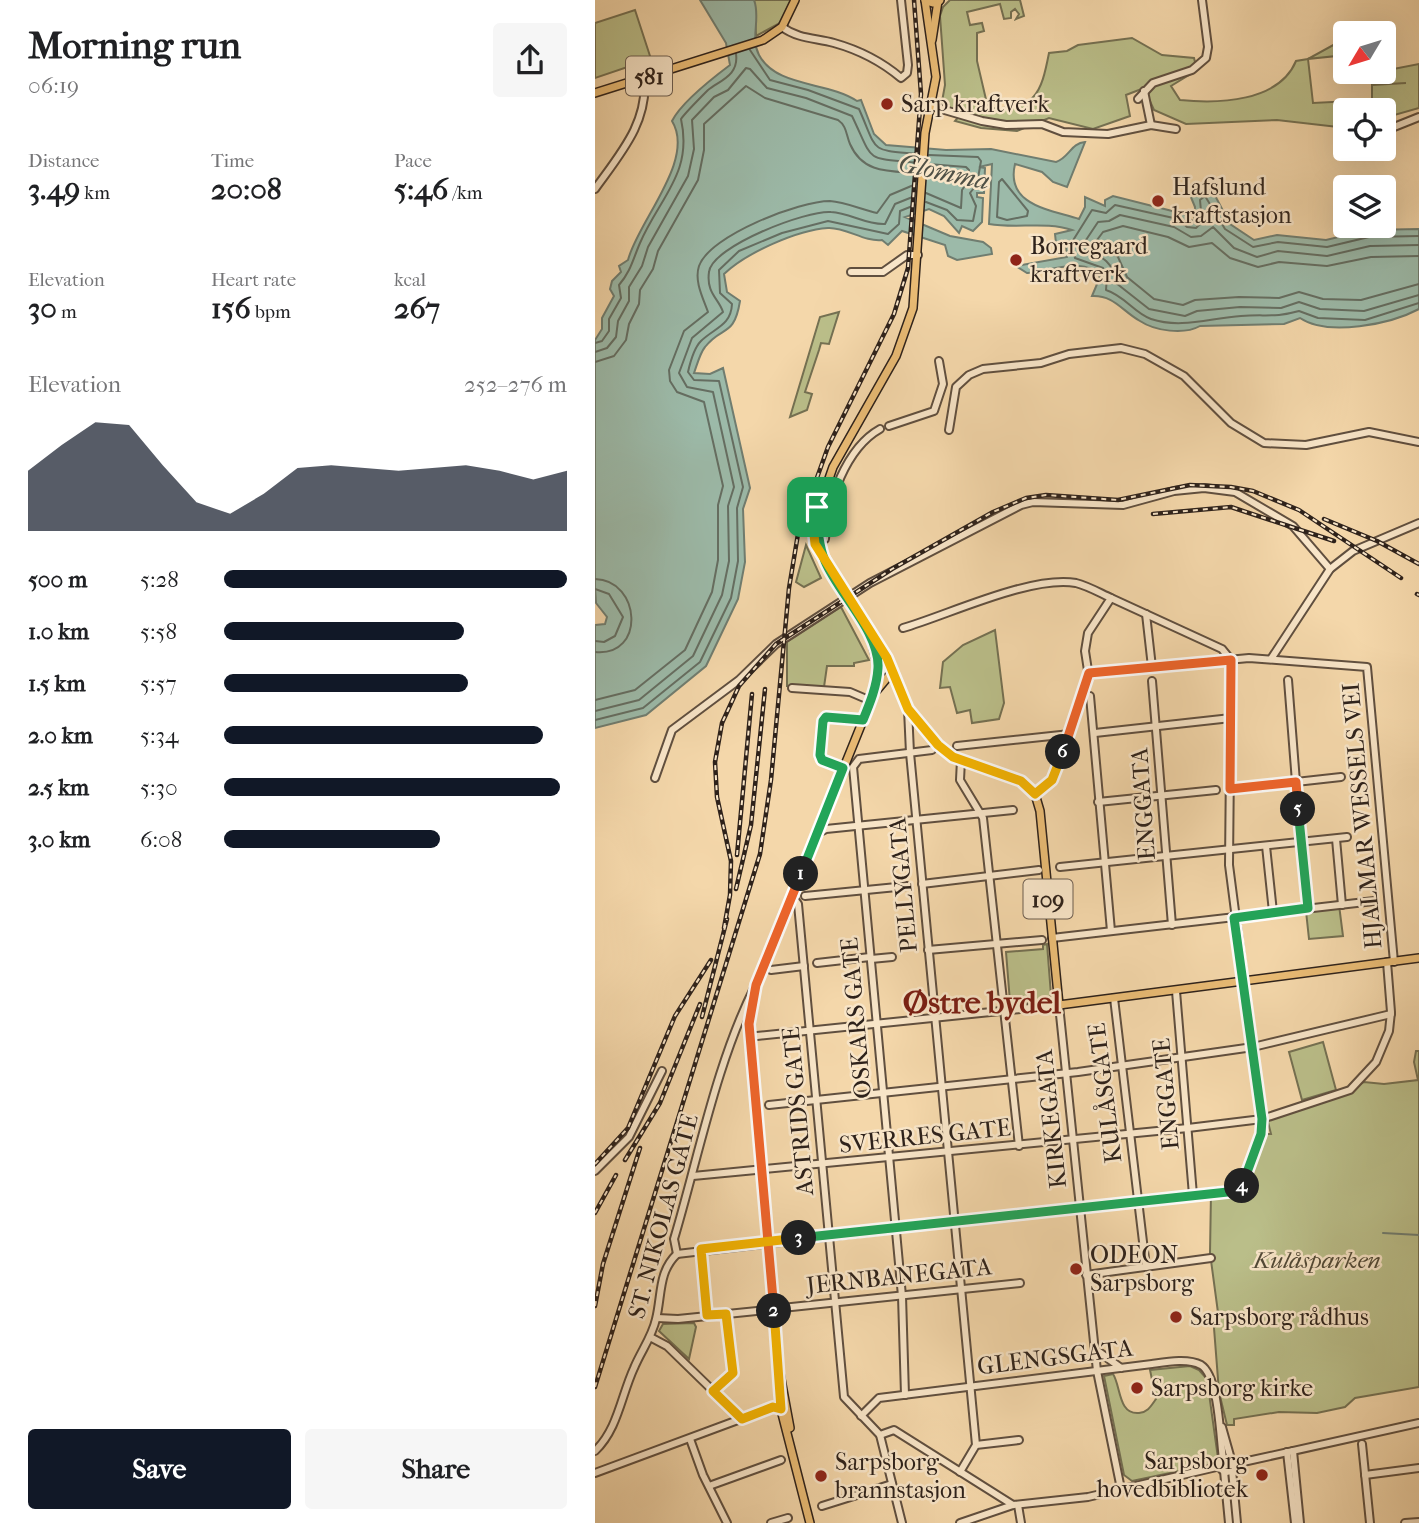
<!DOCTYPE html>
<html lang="en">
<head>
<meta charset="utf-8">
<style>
  :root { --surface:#fff; --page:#f6f6f6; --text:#202124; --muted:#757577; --accent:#111827 }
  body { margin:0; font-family:"IM FELL French Canon",serif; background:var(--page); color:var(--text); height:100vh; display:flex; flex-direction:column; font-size:26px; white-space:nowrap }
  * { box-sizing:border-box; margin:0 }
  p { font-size:23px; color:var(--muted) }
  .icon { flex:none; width:38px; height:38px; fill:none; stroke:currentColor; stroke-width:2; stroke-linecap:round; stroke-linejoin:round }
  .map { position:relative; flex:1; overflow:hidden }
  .panel { display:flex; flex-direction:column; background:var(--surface); width:595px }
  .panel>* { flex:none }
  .needle { width:46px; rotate:232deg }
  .controls { position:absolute; left:738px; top:21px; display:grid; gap:14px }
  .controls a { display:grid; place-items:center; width:63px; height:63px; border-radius:7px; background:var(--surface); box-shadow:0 7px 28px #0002; font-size:35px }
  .pin { position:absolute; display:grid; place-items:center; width:60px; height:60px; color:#fff; margin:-30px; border-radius:14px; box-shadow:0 4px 10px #0006 }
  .km { position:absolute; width:35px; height:35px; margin:-18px; border-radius:50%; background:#222; color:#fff; font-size:19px; line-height:35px; text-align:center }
  .round { display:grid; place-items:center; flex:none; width:74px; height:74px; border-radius:7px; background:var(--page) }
  .headline { display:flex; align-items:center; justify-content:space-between; height:119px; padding:0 28px }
  h1 { font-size:38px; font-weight:800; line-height:52px }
  .figures { display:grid; grid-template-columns:repeat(3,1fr); gap:10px; height:119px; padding:7px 28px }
  .figures div { display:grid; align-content:center }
  .figures b { font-size:30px; font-weight:800 }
  .figures small { font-size:19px; font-weight:400 }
  .figures p { font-size:19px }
  .chart { height:196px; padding:14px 28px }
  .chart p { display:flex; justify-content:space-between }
  .chart svg { width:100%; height:126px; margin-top:7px; fill:var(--accent); opacity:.7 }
  .button { display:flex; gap:14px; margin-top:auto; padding:14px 28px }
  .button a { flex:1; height:80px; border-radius:7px; background:var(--accent); color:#fff; font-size:28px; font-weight:800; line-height:80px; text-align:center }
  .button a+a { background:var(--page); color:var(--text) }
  ul { padding:0 28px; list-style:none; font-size:23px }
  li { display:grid; grid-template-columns:112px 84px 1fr; align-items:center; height:52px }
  li i { height:18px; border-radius:9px; background:var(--accent) }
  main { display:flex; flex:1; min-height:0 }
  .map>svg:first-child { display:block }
</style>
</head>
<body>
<main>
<section class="panel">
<div class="headline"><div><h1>Morning run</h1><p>06:19</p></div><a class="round"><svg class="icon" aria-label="share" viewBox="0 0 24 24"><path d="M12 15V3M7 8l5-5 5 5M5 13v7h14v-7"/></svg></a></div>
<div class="figures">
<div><p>Distance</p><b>3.49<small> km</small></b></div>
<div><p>Time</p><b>20:08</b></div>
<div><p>Pace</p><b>5:46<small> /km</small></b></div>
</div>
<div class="figures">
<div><p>Elevation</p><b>30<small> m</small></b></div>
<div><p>Heart rate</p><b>156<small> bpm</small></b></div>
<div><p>kcal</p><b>267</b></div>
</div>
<div class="chart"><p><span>Elevation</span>252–276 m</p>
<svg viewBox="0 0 160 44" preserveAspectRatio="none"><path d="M0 44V23L10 14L20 6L30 7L40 21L50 34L60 38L70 31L80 22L90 21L100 22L110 23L120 22L130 21L140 23L150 26L160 23V44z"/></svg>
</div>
<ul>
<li><b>500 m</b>5:28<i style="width:100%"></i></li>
<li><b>1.0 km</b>5:58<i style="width:70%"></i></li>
<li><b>1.5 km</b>5:57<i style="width:71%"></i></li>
<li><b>2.0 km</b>5:34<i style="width:93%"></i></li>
<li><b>2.5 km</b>5:30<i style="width:98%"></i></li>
<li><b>3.0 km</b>6:08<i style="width:63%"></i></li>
</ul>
<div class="button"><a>Save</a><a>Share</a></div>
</section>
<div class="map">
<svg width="824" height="1523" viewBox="0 0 824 1523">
  <rect width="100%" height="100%" fill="#f4d7aa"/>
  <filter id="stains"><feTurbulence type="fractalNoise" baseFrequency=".00286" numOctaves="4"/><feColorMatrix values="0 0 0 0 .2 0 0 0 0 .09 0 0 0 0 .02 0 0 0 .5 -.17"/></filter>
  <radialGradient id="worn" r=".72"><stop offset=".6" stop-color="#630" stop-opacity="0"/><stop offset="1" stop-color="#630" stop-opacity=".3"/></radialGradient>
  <g fill="#babe89" stroke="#747052" stroke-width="2">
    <polygon points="159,0 196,0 185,23 161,36"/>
    <path d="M355,0H425L429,16L421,19L424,14L420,9L416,12V18L409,19L405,4L372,12L375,25L387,23L389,31L382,33V61L393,108C441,110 446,94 454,53L472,51L483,45L537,38L567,55L599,58L602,70L576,86L585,100C623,104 684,102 701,61L713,59L751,38V55L713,59L718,103L777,100V85L811,83L795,84L793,70L824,64V108L789,118V110H751V126L743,127L682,120L591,124L559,110L549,88L531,95L535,116L498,129L454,118L422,131L386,128L360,121L366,114L346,107L350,85L345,16L348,7Z"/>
    <polygon points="40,10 56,59 0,78 0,23"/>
    <polygon points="244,312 234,344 226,343 224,350 210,392 217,394 212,410 195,417 225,317"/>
    <polygon points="211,545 226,578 209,587 201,582"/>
    <polygon points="246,607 274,660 259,663 259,666 232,666 229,687 192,686 192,642"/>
    <polygon points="400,630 409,703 404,719 377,723 375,710 362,713 355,687 345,688 348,662 368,645"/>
    <polygon points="744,905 748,936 714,939 711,911"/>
    <polygon points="452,944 456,995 452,1000 419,1005 415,1002 411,952 448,949 448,945"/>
    <polygon points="728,1042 741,1090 707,1100 694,1052"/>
    <polygon points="821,1051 824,1051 824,1387 760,1398 750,1407 722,1413 684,1412 639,1419 639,1425 632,1425 624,1392 619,1328 624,1320 615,1253 616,1193 642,1191 665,1134 676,1134 672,1118 744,1097 769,1082 789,1084 823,1080 819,1062"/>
    <polygon points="99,1323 101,1327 94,1359 64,1331 68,1324"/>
    <path d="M595,1366L604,1370L612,1379L623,1458L618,1464L537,1481L529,1475L509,1376L518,1374C526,1386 523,1415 544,1413C553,1412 556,1406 561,1399L555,1370Z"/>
  </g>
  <path fill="#9cbaa9" stroke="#707d70" stroke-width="2" d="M105,0H159C166,17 155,38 164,55C182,88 232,81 262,101L266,100L279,134L291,145L351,150L396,149L461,162C474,158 476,143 490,142L472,187L458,182L447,172L420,164C410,206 457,210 484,219L490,207V197L510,206V200L518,196L589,214L599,222L600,207L595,195L615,186L635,224L659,240L682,235L731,240L773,230L824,229V309C796,324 733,337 705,318L689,324L605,326C589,335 560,331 545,321C527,311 519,295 497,296L505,277C491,255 453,272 432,273L421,266L472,257L471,245L461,243L460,234L477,230C450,221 422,229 394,224L397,164L384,167L390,168L389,193H382V197L388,198L387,222L378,231L367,226L364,233L349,216L334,209L310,217L355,236L388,242L396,248L397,254L362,260L353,256L350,245L307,231L293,245L287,240C269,242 251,227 233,228C202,230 151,253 129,274L132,292L145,301C139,338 127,325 110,347C105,353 102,365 99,373L115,374L128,368L155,488L148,509L150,562L143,599L111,666L51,715L0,728V625L10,624L12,617L1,603L0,588V340L7,329V318L19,296L15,289L17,281L26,272L24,266L33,260C43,221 101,160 77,121C86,103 119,77 135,65L131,43Z"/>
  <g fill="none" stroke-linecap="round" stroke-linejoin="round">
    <g stroke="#656e62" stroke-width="2">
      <path d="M155,50L175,80L213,90L264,109C284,154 273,149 323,154"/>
      <polygon points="407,179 433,211 432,216 412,220 402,217 404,182"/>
      <polyline points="331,193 366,208 367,190 374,180 374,170 371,167 333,164"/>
      <polyline points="331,202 352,210 362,220 378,221 381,206 375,193 382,184 386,161 383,157 334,155"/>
      <path d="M824,236L774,237L732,247L683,242L658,247L630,229L610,196L605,200L607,222L601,228L592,227L583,219L520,205L511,213L497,210L477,242L480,258L508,268L512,276L511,290C530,296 539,313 556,319C586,329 615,318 646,316C671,314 679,318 704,311L723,318L770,320L824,303"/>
      <path d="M824,245L775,246L732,256L683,251L662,257L639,248L618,227L606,236L596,237L579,227L525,215L514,221L503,222L487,246L489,250C508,256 519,263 521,283L554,309L590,316L602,311L645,307L686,308L704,302L725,309L769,311L824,295"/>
      <polyline points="824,256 776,257 732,266 684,262 663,267 635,258 617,243 594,247 573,237 528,226 508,232 502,240 523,257 532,277 559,299 588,305 600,300 644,297 684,298 704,292 728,299 766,300 824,284"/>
      <path d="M0,343L7,341L14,331V319L26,298L24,285C36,271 38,259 45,243C65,197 98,173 86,119C90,113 107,96 113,90C126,80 144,75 141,54"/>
      <path d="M0,352L12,348L21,337L23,321L34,301V287L47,266L53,247L93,176L99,149L97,120L119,97L133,90L151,68L155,69L172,88L211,98L257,116C280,164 268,157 323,163"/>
      <path d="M0,362L19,356L31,340L34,324L44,304L45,290L58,269L63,251L103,180L109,150V124L151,86L170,98L243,120C252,126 251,135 255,144C268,174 295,171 322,173"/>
      <path d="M0,579C46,580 51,657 0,652"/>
      <polyline points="0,589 14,594 28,617 20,636 9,642 0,641"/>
      <path d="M0,700L40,690L90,650L117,592L123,560V505L128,486L109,402L82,392L75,381L74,370L89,331L113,312C108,298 99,281 104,266C115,235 205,201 235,201C251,202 267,210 282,213L295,195L321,184"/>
      <path d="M0,711L44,700L98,656L127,595L134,561L133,506L139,487L118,392L92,387L84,373L97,338L128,312C124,299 111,293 114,272C117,246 212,210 236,212C255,213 271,225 290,224L300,204L320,196"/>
      <path d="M0,720L48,708L105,662L136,598L143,561L142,508L148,487L124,381L99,380L93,372C95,363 99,348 106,341C119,328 136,326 137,304L125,293L124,270L144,251L187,233L233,221L293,234L304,224L305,211L320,205"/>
    </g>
    <polyline stroke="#707d70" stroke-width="2" points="788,1233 824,1235"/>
    <g stroke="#604f3f" stroke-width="10">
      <g id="minor">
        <path d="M187,27C203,39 221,38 239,43C264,50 286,61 306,78L312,73L313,65L306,0"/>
        <polyline points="549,91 556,125"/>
        <polyline points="543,99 558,83 597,70 611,58 613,47 607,0"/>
        <polyline points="336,106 387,121 411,125 447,124 468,132 513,134 556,125 581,129"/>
        <polyline points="789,131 824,117"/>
        <path d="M0,189C25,154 54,122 49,77"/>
        <polyline points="256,272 288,272 312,255 323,255"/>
        <polyline points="294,426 339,411 348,384 344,361"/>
        <polyline points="354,430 361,387 374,375 388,369 446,363 474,354 526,348 550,354 589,376 636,423 669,443 711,445 774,432 824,442"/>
        <path d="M220,544L230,539C232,502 251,448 285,429"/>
        <polyline points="516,598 627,649 636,660"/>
        <polyline points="551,614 557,667"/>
        <path d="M308,628C353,615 436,575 481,583C493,586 505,593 516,598L493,633L490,651L494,677L461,772L451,787L440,794"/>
        <polyline points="676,659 735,569 758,551 824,523"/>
        <polyline points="494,673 654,658 772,667 799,962"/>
        <polyline points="693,680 701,782 746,777"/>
        <polyline points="557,681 577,925"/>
        <polyline points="197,688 255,692 276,701"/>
        <polyline points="495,696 516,931"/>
        <polyline points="313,709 315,753 381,1445 365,1472"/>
        <polyline points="500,733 636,718"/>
        <polyline points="362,746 475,734"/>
        <polyline points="366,760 365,780 388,818 424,1146"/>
        <polyline points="248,768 227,760 225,755 228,721 231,717 268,720"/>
        <polyline points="60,778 77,730 144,680 181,644 275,583 426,505 438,502 528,505 579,491 609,488 640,492 698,526 735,569"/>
        <polyline points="635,789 701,782 713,908"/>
        <polyline points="503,802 621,790"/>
        <polyline points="221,834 231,829 418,810"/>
        <polyline points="741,839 747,905"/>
        <polyline points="671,846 678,912"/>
        <polyline points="465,867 752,837"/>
        <polyline points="327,884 444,870"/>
        <polyline points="197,896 203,904 249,1397 285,1435 307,1523"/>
        <polyline points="210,896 312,886"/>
        <polyline points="457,938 779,901"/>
        <polyline points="333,950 447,940"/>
        <polyline points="276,959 297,957"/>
        <polyline points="222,963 275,957"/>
        <polyline points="176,970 209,966"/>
        <polyline points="581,991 598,1195"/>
        <polyline points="519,998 551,1267"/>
        <polyline points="162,1036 464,1005 502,1371 526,1489"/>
        <polyline points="174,1105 483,1072 658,1047 796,1014"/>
        <polyline points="0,1171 34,1137 67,1071"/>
        <polyline points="98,1176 593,1128 667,1119 755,1090 781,1062 794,1031 796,1012 792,962"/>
        <polyline points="106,1249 112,1315"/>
        <polyline points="82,1254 646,1189 665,1134 667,1119 634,865 636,660"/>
        <path d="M82,1254L79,1239C104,1155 121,1064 160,986"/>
        <polyline points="491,1275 616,1258"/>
        <polyline points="187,1308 425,1283"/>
        <polyline points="62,1318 83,1319 172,1310"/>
        <polyline points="55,1337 72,1346 147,1419"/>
        <polyline points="500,1349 526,1368"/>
        <polyline points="119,1391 138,1373 131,1314"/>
        <polyline points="310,1395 307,1296 258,767 264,759 337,750"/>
        <path d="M266,1416L284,1398L557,1364C571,1362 593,1358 606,1365C624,1376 625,1439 628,1459"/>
        <polyline points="627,1427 636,1459"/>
        <polyline points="285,1435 299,1430 418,1505"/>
        <polyline points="95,1439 108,1475 132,1523"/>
        <polyline points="767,1444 775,1523"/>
        <polyline points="381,1445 424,1440"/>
        <path d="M0,1451C23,1429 26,1396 39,1368C46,1351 57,1337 61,1319C67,1295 63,1272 82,1254"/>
        <polyline points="698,1451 705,1523"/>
        <polyline points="692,1452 700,1523"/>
        <circle cx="632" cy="1465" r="7"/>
        <polyline points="639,1464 824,1423"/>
        <polyline points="637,1470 642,1523"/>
        <polyline points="629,1471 634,1523"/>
        <polyline points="0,1473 178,1407 185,1409"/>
        <polyline points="770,1475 824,1468"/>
        <polyline points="114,1486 186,1460"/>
        <polyline points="423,1505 426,1523"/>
        <polyline points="227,1506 297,1484"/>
        <polyline points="176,1523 193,1518"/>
        <polyline points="365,1523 418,1505 493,1497 626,1466"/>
        <polyline points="810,1523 824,1522"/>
      </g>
    </g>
    <g stroke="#2e221b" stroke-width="10">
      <g id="major">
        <polyline points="337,40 343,1"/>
        <polyline points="0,93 168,40 187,27 200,0"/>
        <polyline points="246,589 220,544 218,525 238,467 301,356 318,308 330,133 341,77 330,0"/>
        <polyline points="257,606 278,642"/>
        <polyline points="284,652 303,682 313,709 347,749 358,757 426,781 440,794 445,811 464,1005 824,958"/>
        <polyline points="282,690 297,672"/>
        <polyline points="185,1374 195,1428"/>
        <polyline points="215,1523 184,1402 183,1362 154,1024 163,980 279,693 283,667 276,639"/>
      </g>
    </g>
    <g stroke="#2e221b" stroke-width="12">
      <polyline id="highway" points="331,0 338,2 344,0"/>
    </g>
    <use href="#minor" stroke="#f8e5c8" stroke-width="6"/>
    <use href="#major" stroke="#eabc75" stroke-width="7"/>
    <use href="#highway" stroke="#eabc75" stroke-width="9"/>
    <g stroke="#2e221b" stroke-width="4.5">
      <g id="rail">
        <polyline points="558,514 636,507 739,541"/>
        <polyline points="729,519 782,541 824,564"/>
        <polyline points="822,594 824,595"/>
        <polyline points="142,855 157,694"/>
        <polyline points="141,889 156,825 170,689"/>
        <polyline points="129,928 135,895 136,861 122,797 120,762 127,723 144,686 181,644 297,569 398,512 431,498 451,495 523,500 595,485 636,487 658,491 704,510 806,578"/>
        <polyline points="107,1017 132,919"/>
        <polyline points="30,1160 65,1103 105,1004"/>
        <polyline points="0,1164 33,1128 80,1016 116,960"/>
        <polyline points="0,1213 21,1175"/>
        <polyline points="0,1306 8,1264 45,1148"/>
        <polyline points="0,1387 165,854 176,780 194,588 204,528 233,447 299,314 313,268 326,94 319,0"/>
      </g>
    </g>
    <use href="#rail" stroke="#f8e5c8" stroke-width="2" stroke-dasharray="5" stroke-linecap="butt"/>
    <g stroke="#2e221b" stroke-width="10" stroke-linecap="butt">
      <polyline id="major-bridge" points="246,589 257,606"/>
    </g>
    <use href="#major-bridge" stroke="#eabc75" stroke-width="7"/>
  </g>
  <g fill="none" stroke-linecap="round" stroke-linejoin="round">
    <g stroke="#fff" stroke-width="14">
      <path id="split-1" d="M206,874L248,768L227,760L225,755L228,721L231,717L268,720C275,703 282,686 283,668C285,632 243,593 230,561C223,544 222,525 222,507"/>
    </g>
    <g stroke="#fff" stroke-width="14">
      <polyline id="split-2" points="179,1311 154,1024 161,985 206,874"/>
    </g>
    <g stroke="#fff" stroke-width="14">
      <polyline id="split-3" points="179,1311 186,1409 178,1407 147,1419 118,1391 138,1373 131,1314 112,1315 106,1249 204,1238"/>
    </g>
    <g stroke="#fff" stroke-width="14">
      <polyline id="split-4" points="204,1238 642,1191 647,1186"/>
    </g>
    <g stroke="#fff" stroke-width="14">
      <polyline id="split-5" points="647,1186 666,1134 667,1119 639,918 713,908 703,809"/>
    </g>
    <g stroke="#fff" stroke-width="14">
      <polyline id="split-6" points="468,752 494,673 636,660 635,789 701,782 703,809"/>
    </g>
    <g stroke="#fff" stroke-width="14">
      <polyline id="split-7" points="222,507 218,525 220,544 292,658 313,709 343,745 358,757 426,781 440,794 457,780 468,752"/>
    </g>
    <use href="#split-1" stroke="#22a559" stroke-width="9"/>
    <use href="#split-2" stroke="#f0652b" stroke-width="9"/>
    <use href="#split-3" stroke="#f5b400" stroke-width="9"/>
    <use href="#split-4" stroke="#22a559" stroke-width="9"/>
    <use href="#split-5" stroke="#22a559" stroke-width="9"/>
    <use href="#split-6" stroke="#f0652b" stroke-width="9"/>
    <use href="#split-7" stroke="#f5b400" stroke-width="9"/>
  </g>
  <g fill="#8f2418" stroke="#f8e5c8" stroke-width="2.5">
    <circle cx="292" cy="104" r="7"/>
    <circle cx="563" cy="201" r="7"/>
    <circle cx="421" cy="260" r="7"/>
    <circle cx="481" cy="1269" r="7"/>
    <circle cx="581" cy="1317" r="7"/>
    <circle cx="542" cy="1388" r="7"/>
    <circle cx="667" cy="1475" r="7"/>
    <circle cx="226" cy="1476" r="7"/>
  </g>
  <g text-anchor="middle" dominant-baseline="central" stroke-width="5" stroke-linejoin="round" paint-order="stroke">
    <g fill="#f8e5c8" stroke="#6b5c4f" stroke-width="2">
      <rect x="31" y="56.5" width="46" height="39" rx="5"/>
      <rect x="428.5" y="879.5" width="49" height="39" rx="5"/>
    </g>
    <g font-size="23" font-weight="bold" fill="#2e221b">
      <text x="54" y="76">581</text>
      <text x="453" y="899">109</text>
    </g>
    <g font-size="24" fill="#2e221b" stroke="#f8e5c8" text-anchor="start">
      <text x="306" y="104">Sarp kraftverk</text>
      <text x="577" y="187">Hafslund<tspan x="577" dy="28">kraftstasjon</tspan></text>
      <text x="435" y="246">Borregaard<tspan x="435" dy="28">kraftverk</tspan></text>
      <text x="495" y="1255">ODEON<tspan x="495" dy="28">Sarpsborg</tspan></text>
      <text x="595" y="1317">Sarpsborg rådhus</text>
      <text x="556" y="1388">Sarpsborg kirke</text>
      <text x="653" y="1461" text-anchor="end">Sarpsborg<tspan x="653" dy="28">hovedbibliotek</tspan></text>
      <text x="240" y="1462">Sarpsborg<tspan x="240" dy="28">brannstasjon</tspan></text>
    </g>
    <g font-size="24" fill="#2e221b" stroke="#f8e5c8">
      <text transform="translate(548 804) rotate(-94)">ENGGATA</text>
      <text transform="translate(767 816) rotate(-95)">HJALMAR WESSELS VEI</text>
      <text transform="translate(308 885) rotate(-95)">PELLYGATA</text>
      <text transform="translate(261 1018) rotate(-95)">OSKARS GATE</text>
      <text transform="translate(510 1093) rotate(-97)">KULÅSGATE</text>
      <text transform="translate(571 1094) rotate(-95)">ENGGATE</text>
      <text transform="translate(203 1111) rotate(-95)">ASTRIDS GATE</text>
      <text transform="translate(456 1119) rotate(-96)">KIRKEGATA</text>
      <text transform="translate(330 1136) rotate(-6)">SVERRES GATE</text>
      <text transform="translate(68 1216) rotate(-75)">ST. NIKOLAS GATE</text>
      <text transform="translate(304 1276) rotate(-6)">JERNBANEGATA</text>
      <text transform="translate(460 1357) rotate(-7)">GLENGSGATA</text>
    </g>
    <g font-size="24" font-style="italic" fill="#514936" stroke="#f8e5c8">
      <text x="722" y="1260">Kulåsparken</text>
    </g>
    <g font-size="26" font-style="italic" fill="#4f5046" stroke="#f8e5c8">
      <text transform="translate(349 172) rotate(12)">Glomma</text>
    </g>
    <g font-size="32" font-weight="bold" fill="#7a1f14" stroke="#f8e5c8">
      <text x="387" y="1002">Østre bydel</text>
    </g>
  </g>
  <rect width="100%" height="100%" filter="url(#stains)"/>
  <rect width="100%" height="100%" fill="url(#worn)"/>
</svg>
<div class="controls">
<a><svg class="needle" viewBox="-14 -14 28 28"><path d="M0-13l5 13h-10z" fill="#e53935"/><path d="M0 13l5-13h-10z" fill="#757577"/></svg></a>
<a><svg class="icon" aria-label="locate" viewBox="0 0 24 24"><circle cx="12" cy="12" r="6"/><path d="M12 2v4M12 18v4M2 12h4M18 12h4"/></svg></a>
<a><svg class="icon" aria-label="layers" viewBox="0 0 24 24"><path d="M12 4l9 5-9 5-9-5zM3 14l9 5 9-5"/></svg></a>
</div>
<div class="pin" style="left:222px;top:507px;background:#1e9e55"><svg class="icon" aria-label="arrive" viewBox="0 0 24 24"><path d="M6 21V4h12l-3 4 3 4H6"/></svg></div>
<b class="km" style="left:206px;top:874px">1</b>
<b class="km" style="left:179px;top:1311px">2</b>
<b class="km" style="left:204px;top:1238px">3</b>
<b class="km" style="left:647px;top:1186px">4</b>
<b class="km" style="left:703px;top:809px">5</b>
<b class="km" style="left:468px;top:752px">6</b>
</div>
</main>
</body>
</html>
